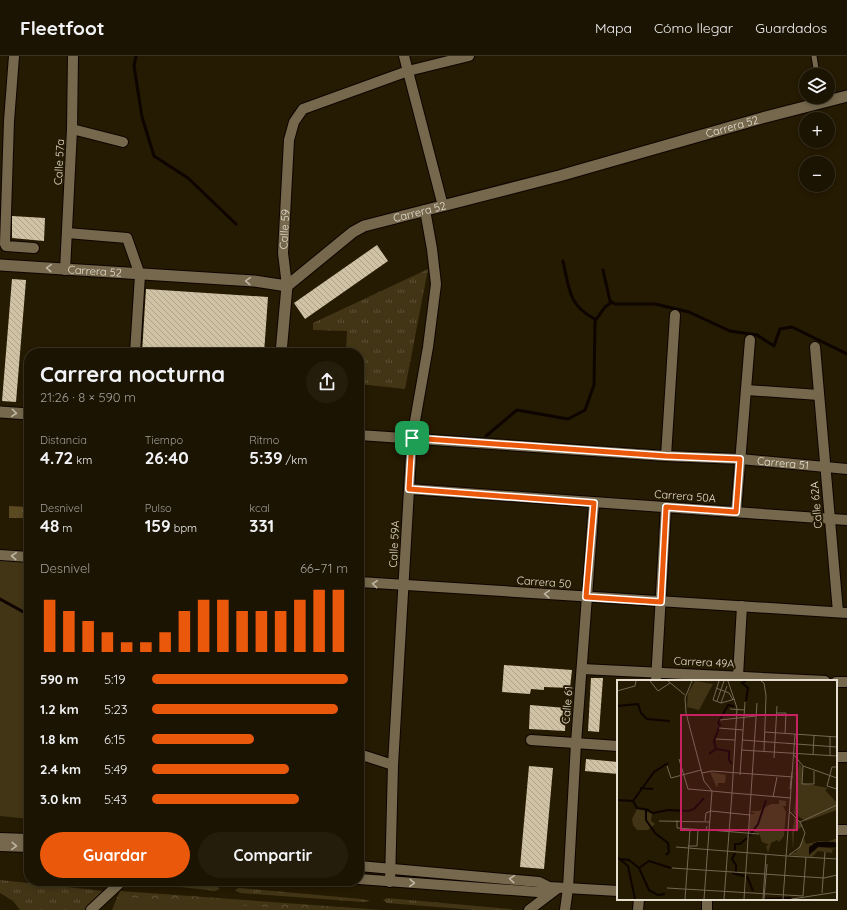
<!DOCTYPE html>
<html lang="es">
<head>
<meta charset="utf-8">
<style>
  :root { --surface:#1c1402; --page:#251d0c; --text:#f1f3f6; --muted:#a09e99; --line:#3a3324; --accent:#ea580c }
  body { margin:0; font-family:Quicksand,sans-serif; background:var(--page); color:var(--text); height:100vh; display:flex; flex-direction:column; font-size:15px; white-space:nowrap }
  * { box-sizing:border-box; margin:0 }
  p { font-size:13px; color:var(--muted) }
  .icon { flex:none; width:22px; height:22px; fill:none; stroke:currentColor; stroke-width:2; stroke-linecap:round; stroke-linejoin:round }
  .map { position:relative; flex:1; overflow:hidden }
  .drawer { position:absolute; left:24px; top:292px; width:340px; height:538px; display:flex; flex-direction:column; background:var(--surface); border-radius:16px; box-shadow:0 2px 6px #0003,0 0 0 1px var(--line) }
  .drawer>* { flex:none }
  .fabs { position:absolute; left:799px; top:12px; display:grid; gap:8px }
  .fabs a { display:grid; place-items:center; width:36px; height:36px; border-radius:50%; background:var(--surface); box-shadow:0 2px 6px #0003,0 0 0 1px var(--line); font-size:20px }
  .pin { position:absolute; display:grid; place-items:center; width:34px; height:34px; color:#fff; margin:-17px; border-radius:8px; box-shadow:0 2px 6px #0006 }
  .round { display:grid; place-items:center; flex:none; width:42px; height:42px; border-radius:21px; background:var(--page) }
  .summary { display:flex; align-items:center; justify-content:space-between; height:68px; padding:0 16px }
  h1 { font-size:22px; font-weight:700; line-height:30px }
  .figures { display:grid; grid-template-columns:repeat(3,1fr); gap:6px; height:68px; padding:4px 16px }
  .figures div { display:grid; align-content:center }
  .figures b { font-size:17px; font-weight:700 }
  .figures small { font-size:11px; font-weight:400 }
  .figures p { font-size:11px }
  .chart { height:112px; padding:8px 16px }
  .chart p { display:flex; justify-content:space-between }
  .chart svg { width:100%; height:72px; margin-top:4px; stroke:var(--accent); stroke-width:6 }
  .action { display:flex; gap:8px; margin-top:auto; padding:8px 16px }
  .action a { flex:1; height:46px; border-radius:24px; background:var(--accent); color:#fff; font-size:16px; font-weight:700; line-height:46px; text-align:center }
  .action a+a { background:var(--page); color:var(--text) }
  ul { padding:0 16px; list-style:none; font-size:13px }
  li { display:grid; grid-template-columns:64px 48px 1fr; align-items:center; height:30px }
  li i { height:10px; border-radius:5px; background:var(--accent) }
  header { display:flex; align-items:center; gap:24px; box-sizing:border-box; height:56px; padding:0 20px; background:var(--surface); border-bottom:1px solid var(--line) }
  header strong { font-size:19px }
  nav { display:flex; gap:22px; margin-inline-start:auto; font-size:14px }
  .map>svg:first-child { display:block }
</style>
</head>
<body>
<header>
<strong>Fleetfoot</strong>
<nav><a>Mapa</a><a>Cómo llegar</a><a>Guardados</a></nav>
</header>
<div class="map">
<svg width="847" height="854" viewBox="0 0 847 854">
  <defs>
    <pattern id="grass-tufts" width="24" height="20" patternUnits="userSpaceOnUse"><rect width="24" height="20" fill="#423516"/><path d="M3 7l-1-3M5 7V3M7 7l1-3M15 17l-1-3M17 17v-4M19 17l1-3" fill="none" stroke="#5d5237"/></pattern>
    <pattern id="forest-crowns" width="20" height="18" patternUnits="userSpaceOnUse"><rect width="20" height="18" fill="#5a4921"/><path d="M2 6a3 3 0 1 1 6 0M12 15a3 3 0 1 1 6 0" fill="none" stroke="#726340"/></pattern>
    <pattern id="park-crowns" width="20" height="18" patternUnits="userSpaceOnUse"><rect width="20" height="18" fill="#423516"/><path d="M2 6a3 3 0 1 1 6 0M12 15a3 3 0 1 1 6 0" fill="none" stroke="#5d5237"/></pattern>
    <pattern id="building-back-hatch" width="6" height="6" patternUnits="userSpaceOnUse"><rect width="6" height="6" fill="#d0c2a4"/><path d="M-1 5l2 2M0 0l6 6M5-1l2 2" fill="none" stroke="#ada28a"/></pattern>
  </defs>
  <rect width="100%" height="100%" fill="#251a02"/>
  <g fill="url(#grass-tufts)">
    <polygon points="428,213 405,333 359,328 359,297 346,297 347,275 313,274 313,267"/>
    <polygon points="0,824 104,835 104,839 97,854 20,854 13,845 0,837"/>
    <polygon points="130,825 171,825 216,830 220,833 215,835"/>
    <polygon points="239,832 362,843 370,845 363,846 240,837 235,834"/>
    <polygon points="387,842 510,853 513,854 475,854 387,847 383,844"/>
  </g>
  <polygon fill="url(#forest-crowns)" points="9,450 29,451 29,462 9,462"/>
  <polygon fill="url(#park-crowns)" points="120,835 382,854 112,854"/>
  <g fill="#423516">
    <polygon points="0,503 29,504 29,763 0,760"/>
    <polygon points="122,841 282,852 282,854 121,854"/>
  </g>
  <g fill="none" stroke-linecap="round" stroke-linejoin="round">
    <g stroke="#0e0400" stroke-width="3">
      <polyline points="136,0 134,10 142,61 154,100 188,122 236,168"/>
      <path d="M563,205C569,231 568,250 595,263"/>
      <polyline points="603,214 610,245 615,248 655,248 689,256 730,275 757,279 774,290 780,273 792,271 847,298"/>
      <polyline points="486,380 517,354 568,363 585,354 594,329 595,265 605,251 612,246"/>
      <polyline points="0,543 29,559"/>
    </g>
  </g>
  <g fill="url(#building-back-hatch)">
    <polygon points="12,160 45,162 44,185 12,182"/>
    <polygon points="377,189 388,205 305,263 294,247"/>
    <polygon points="12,223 26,224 16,346 2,345"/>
    <polygon points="146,233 268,241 264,297 142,297"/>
    <polygon points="504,609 572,614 570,632 544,631 544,634 531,633 530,638 502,636"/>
    <polygon points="591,622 603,622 599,676 588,675"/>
    <polygon points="530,649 566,652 565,675 529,673"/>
    <polygon points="586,703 618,706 618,718 585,715"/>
    <polygon points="529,710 553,712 544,813 520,811"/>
  </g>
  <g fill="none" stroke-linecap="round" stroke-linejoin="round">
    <g stroke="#0e0500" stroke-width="7">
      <polyline id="service" points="814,0 817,19"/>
    </g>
    <g stroke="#0e0500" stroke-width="12">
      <g id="minor">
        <polyline points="14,0 9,65 5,188 6,190 34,192"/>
        <polyline points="404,0 443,150"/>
        <polyline points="72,73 123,86"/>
        <polyline points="67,177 127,182 140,219 135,297"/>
        <polyline points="65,214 72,73 73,0"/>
        <path id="s1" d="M287,230L283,197L289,84L294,66L303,53L408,15L469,0"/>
        <polyline points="815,291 838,556"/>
        <polyline points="746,334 819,339"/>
        <path id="s2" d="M359,379L666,400L740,403L847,413"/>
        <polyline points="666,400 675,259"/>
        <polyline points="409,433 847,464"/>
        <polyline points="736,456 750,284"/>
        <polyline points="0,499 29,501"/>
        <polyline points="359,526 847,557"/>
        <polyline points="582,613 825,625"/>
        <polyline points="738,620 742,550"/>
        <polyline points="656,625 666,451"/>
        <polyline points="836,626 847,626"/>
        <polyline points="531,684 618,690"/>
        <polyline points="359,698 393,709"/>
        <polyline points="836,701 847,701"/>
        <polyline points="836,774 847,774"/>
        <polyline points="0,782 29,783"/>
        <polyline points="0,790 29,791"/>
        <polyline points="359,810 539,826 549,831 618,835"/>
        <polyline points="359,823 538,836 549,831"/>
        <polyline points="390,826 393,709 412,382 428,291 436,228 432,193 425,154"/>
        <polyline points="91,854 122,825"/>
        <polyline points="529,854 558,832"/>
        <polyline points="565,854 568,832 576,687 594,447"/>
        <polyline points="638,854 639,843"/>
        <polyline points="707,854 707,843"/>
      </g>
    </g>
    <g stroke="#0e0500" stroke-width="13">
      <g id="secondary">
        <path id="s3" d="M0,209L254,225L287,230L353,176L364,170L559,120L762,62L847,40"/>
        <polyline points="281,297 287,230"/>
        <polyline points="0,356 29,358"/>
      </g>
    </g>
    <use href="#service" stroke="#75684d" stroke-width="5"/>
    <use href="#minor" stroke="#75684d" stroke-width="10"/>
    <use href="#secondary" stroke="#75684d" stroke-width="11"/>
  </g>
  <defs><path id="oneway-chevron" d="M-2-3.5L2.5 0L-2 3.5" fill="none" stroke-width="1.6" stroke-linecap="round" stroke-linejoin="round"/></defs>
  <g stroke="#beb5a2">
    <use href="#oneway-chevron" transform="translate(49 212) rotate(-176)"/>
    <use href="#oneway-chevron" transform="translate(248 225) rotate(-176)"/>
    <use href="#oneway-chevron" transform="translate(14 357) rotate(5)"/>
    <use href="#oneway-chevron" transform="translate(14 500) rotate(-176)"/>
    <use href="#oneway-chevron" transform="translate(375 528) rotate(-175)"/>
    <use href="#oneway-chevron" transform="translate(547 538) rotate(-176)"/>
    <use href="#oneway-chevron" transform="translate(14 790) rotate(4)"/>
    <use href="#oneway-chevron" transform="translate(512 823) rotate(-175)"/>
    <use href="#oneway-chevron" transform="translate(412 827) rotate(4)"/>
  </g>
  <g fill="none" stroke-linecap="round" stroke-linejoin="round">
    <g stroke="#fff" stroke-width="8">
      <polygon id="route" points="412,382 666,400 740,403 736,456 666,451 661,546 586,541 594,447 409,433"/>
    </g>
    <use href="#route" stroke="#ea580c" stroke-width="5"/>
  </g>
  <g text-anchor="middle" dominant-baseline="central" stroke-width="4" stroke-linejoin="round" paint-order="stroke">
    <g font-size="11" fill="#e6dfd0" stroke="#251a02">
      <text stroke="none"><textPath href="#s3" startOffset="767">Carrera 52</textPath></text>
      <text transform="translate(59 106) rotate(-87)">Calle 57a</text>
      <text stroke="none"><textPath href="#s3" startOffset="443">Carrera 52</textPath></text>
      <text stroke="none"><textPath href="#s1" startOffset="57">Calle 59</textPath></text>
      <text stroke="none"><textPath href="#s3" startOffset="95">Carrera 52</textPath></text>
      <text stroke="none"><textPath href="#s2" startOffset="425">Carrera 51</textPath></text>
      <text transform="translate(685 440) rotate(4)">Carrera 50A</text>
      <text transform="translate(816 449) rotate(-95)">Calle 62A</text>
      <text transform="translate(394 488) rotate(-87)">Calle 59A</text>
      <text transform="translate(544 526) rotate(4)">Carrera 50</text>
      <text transform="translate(704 606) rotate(3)">Carrera 49A</text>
      <text transform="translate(567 649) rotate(-85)">Calle 61</text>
    </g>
  </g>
  <g transform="translate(617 624)">
    <rect width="220" height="220" fill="#251a02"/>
    <path d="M93,92L109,95L108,103H101L100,108ZM21,127L35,134L34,141L38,144L31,150H20L16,145L15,139ZM178,136L186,146L177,152L176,170L175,154ZM187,158L189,164L203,161L210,162L220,158V163H196V172L201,167L220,169L216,168L215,173L201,171L195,177L171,175L179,172Z" fill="#423516"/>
    <path d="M78,1L96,4L82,30L70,27L71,13Z" fill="#423516"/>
    <path d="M182,82L185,88V103L211,108L208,110L220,123V130L189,141L177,134Z" fill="#423516"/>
    <path d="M180,112L193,113L192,135L178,134ZM162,120L169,121V126H166L169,132L167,156L162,162L160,160L154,163L151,173L149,166L152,165L145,162L142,153L132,151L133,134H138L133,131H142L154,124H162Z" fill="#423516"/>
    <path d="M200,162H217L220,163V167H201L192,175V167Z" fill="#0e0400"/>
    <path fill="none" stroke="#0e0400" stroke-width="2" d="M129,21L131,8L125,3L129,1M0,26L21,24L24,33L30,39L53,41M99,69L97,61L103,45L101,43L111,25L117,26M92,74L99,69L112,71V80L115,84M23,108L36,109M0,120L16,121L20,128L32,130M16,121L37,92L51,83M29,129L36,133L51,130L72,131L77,129L87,118M29,129V140L38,153L51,163L52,172L49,175M132,156L141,144L149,120M118,170V164H123L130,158M118,173L115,179L119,185V192M0,177L11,186L18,219M3,179L12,180L22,188L32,210L41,215L48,214M22,188L32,181L54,188M115,193L127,196M130,196L136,211M147,219L174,218"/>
    <path fill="none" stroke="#726954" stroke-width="1" d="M33,1L41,11L53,3M51,1L68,15M75,1L68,18L69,33L87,101L95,111L87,219M102,1L96,20L104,23L118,19M111,1L120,28L115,113L174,118M144,1L147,3L149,16L147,71M99,8L112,13L116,20M0,11L18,6L19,1M100,21L107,1M104,23L110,6M113,29L128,30M159,33H169L168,54M103,40L139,36M102,48L126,50M148,52L220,57M99,59L118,60M125,60L220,67M124,70L220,76M177,75L186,86L220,98M196,75L197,55M213,76V56M157,78L160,26M62,79L71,109L95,111M50,86L54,98L84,90M186,86L185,104H197V91M220,87H215L210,106L220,109M85,93L95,91L176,97M123,95L128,22M173,109L175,92M95,111L115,113L107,219M156,117L160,97M172,131L183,142L188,153L183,167L172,175M60,140V148L89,150L90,146M42,141L93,142M88,141L89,133L94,131L133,135M183,142L220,125M92,150L142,154M71,166H80L81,149M59,167L170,176M170,176L220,179M55,188L207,198L220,195M50,208L186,216L189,177M205,213L208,172M68,219L73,149M127,219L140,23M146,219L149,174M147,219L150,184M166,219L178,54M175,219L220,212"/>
    <path fill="#c42261" fill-opacity="0.15" stroke="#c42261" stroke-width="2" d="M64,35H180V150H64Z"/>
    <rect width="220" height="220" fill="none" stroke="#e6dfd0" stroke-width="2"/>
  </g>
</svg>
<div class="fabs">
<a><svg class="icon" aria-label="layers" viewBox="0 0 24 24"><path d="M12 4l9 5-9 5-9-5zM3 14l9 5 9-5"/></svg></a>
<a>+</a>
<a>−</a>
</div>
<div class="pin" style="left:412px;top:382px;background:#1e9e55"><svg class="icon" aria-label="arrive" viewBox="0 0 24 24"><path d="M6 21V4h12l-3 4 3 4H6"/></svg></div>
<section class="drawer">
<div class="summary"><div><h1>Carrera nocturna</h1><p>21:26 · 8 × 590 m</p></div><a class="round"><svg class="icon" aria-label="share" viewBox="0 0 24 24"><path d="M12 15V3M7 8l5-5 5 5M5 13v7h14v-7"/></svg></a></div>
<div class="figures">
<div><p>Distancia</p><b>4.72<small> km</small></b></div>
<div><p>Tiempo</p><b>26:40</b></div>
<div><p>Ritmo</p><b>5:39<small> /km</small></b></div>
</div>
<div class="figures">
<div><p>Desnivel</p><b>48<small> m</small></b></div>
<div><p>Pulso</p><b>159<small> bpm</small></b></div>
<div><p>kcal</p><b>331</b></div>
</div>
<div class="chart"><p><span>Desnivel</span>66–71 m</p>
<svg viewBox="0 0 160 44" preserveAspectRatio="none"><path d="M5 44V12M15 44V19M25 44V25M35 44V32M45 44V38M55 44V38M65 44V32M75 44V19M85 44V12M95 44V12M105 44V19M115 44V19M125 44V19M135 44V12M145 44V6M155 44V6"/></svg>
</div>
<ul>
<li><b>590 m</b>5:19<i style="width:100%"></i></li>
<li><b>1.2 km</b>5:23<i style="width:95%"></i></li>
<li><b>1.8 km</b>6:15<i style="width:52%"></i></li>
<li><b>2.4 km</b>5:49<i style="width:70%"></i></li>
<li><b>3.0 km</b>5:43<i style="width:75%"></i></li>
</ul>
<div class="action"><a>Guardar</a><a>Compartir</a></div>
</section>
</div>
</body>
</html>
